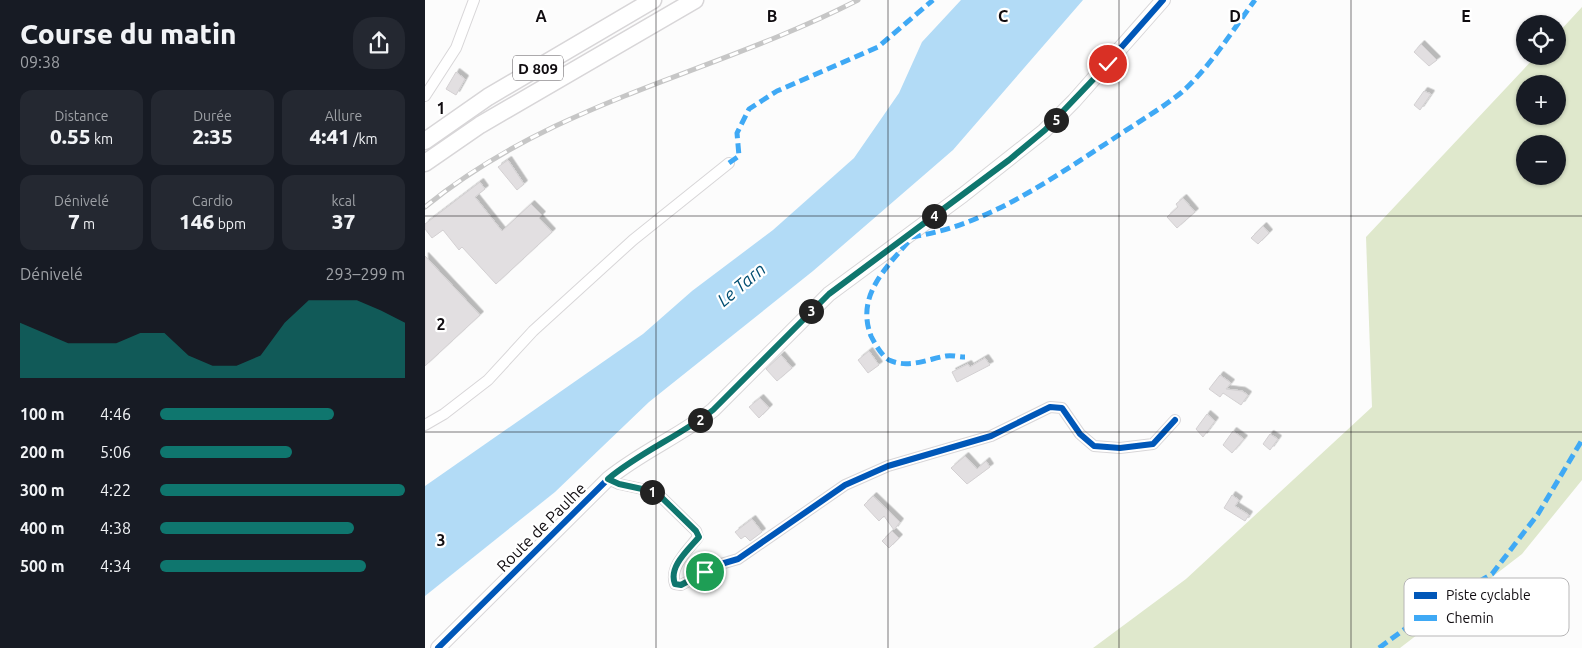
<!DOCTYPE html>
<html lang="fr">
<head>
<meta charset="utf-8">
<style>
  :root { --surface:#171b24; --page:#242831; --text:#f1f3f6; --muted:#9ea1a6; --accent:#0f766e }
  body { margin:0; font-family:Ubuntu,sans-serif; background:var(--page); color:var(--text); height:100vh; display:flex; flex-direction:column; font-size:19px; white-space:nowrap }
  * { box-sizing:border-box; margin:0 }
  p { font-size:16px; color:var(--muted) }
  .icon { flex:none; width:28px; height:28px; fill:none; stroke:currentColor; stroke-width:2; stroke-linecap:round; stroke-linejoin:round }
  .map { position:relative; flex:1; overflow:hidden }
  .drawer { display:flex; flex-direction:column; background:var(--surface); width:425px }
  .drawer>* { flex:none }
  .fabs { position:absolute; left:1091px; top:15px; display:grid; gap:10px }
  .fabs a { display:grid; place-items:center; width:50px; height:50px; border-radius:50%; background:var(--surface); box-shadow:0 1px 4px #0004; font-size:25px }
  .pin { position:absolute; display:grid; place-items:center; width:42px; height:42px; color:#fff; margin:-21px; border:2px solid #fff; border-radius:50%; box-shadow:0 1px 5px #0007 }
  .km { position:absolute; width:25px; height:25px; margin:-12px; border-radius:50%; background:#222; color:#fff; font-size:14px; line-height:25px; text-align:center }
  .round { display:grid; place-items:center; flex:none; width:52px; height:52px; border-radius:20px; background:var(--page) }
  .summary { display:flex; align-items:center; justify-content:space-between; height:85px; padding:0 20px }
  h1 { font-size:28px; font-weight:800; line-height:38px }
  .metrics { display:grid; grid-template-columns:repeat(3,1fr); gap:8px; height:85px; padding:5px 20px }
  .metrics div { display:grid; align-content:center; border-radius:12px; background:var(--page); text-align:center }
  .metrics b { font-size:21px; font-weight:800 }
  .metrics small { font-size:14px; font-weight:400 }
  .metrics p { font-size:14px }
  .chart { height:140px; padding:10px 20px }
  .chart p { display:flex; justify-content:space-between }
  .chart svg { width:100%; height:90px; margin-top:5px; fill:var(--accent); opacity:.7 }
  ul { padding:0 20px; list-style:none; font-size:16px }
  li { display:grid; grid-template-columns:80px 60px 1fr; align-items:center; height:38px }
  li i { height:12px; border-radius:6px; background:var(--accent) }
  main { display:flex; flex:1; min-height:0 }
  .map>svg:first-child { display:block }
</style>
</head>
<body>
<main>
<section class="drawer">
<div class="summary"><div><h1>Course du matin</h1><p>09:38</p></div><a class="round"><svg class="icon" aria-label="share" viewBox="0 0 24 24"><path d="M12 15V3M7 8l5-5 5 5M5 13v7h14v-7"/></svg></a></div>
<div class="metrics">
<div><p>Distance</p><b>0.55<small> km</small></b></div>
<div><p>Durée</p><b>2:35</b></div>
<div><p>Allure</p><b>4:41<small> /km</small></b></div>
</div>
<div class="metrics">
<div><p>Dénivelé</p><b>7<small> m</small></b></div>
<div><p>Cardio</p><b>146<small> bpm</small></b></div>
<div><p>kcal</p><b>37</b></div>
</div>
<div class="chart"><p><span>Dénivelé</span>293–299 m</p>
<svg viewBox="0 0 160 44" preserveAspectRatio="none"><path d="M0 44V17L10 22L20 27L30 27L40 27L50 22L60 22L70 33L80 38L90 38L100 33L110 17L120 6L130 6L140 6L150 11L160 17V44z"/></svg>
</div>
<ul>
<li><b>100 m</b>4:46<i style="width:71%"></i></li>
<li><b>200 m</b>5:06<i style="width:54%"></i></li>
<li><b>300 m</b>4:22<i style="width:100%"></i></li>
<li><b>400 m</b>4:38<i style="width:79%"></i></li>
<li><b>500 m</b>4:34<i style="width:84%"></i></li>
</ul>
</section>
<div class="map">
<svg width="1157" height="648" viewBox="0 0 1157 648">
  <defs>
    <filter id="shadow"><feDropShadow dx="3.5" dy="-3.5" stdDeviation="0" flood-color="#0004"/></filter>
  </defs>
  <rect width="100%" height="100%" fill="#fcfcfc"/>
  <path fill="#dfe8cc" fill-rule="evenodd" d="M1157,7V480L1097,554L975,648H668L761,579L947,407L941,237L1111,56H1132L1133,33ZM1100,84H1132V116H1100ZM1100,144H1132V176H1100Z"/>
  <polygon fill="#b2dbf6" points="536,0 658,0 528,150 388,271 224,402 130,492 0,596 0,486 218,334 267,291 348,230 429,158 474,93 497,42"/>
  <g fill="#e2dfe1" stroke="#d3d0d2" filter="url(#shadow)">
    <polygon points="996,44 1012,60 1004,66 989,52"/>
    <polygon points="31,72 40,79 31,95 21,89"/>
    <polygon points="999,91 1006,94 995,110 989,105"/>
    <polygon points="83,160 99,184 92,190 73,167"/>
    <polygon points="55,182 60,189 50,197 77,231 106,204 117,215 114,218 127,232 71,284 37,247 34,250 18,230 7,238 0,229 0,224"/>
    <polygon points="758,198 770,212 752,228 742,217 753,207 751,204"/>
    <polygon points="838,226 844,233 833,244 826,238"/>
    <polygon points="0,256 55,315 0,366"/>
    <polygon points="444,351 454,365 443,373 433,360"/>
    <polygon points="356,355 367,368 352,381 341,369"/>
    <polygon points="560,358 565,365 532,382 527,372 543,364 545,367"/>
    <polygon points="795,375 806,383 801,389 817,391 823,395 816,405 798,393 795,397 784,389"/>
    <polygon points="335,398 344,408 334,418 324,407"/>
    <polygon points="782,414 790,421 778,437 771,429"/>
    <polygon points="808,431 819,439 807,453 798,445"/>
    <polygon points="845,434 853,439 845,450 838,444"/>
    <polygon points="540,456 552,469 561,461 565,467 542,484 526,468"/>
    <polygon points="807,495 814,500 810,506 824,515 820,521 799,508"/>
    <polygon points="448,496 475,522 469,530 459,516 454,521 439,505"/>
    <polygon points="327,519 337,532 325,541 320,536 316,539 310,532"/>
    <polygon points="467,531 474,538 464,548 457,541"/>
  </g>
  <g fill="none" stroke-linecap="round" stroke-linejoin="round">
    <g stroke="#d8d6d8" stroke-width="12">
      <g id="street">
        <polyline points="0,96 31,48 49,0"/>
        <polyline points="0,425 19,414 63,380 108,331 208,240 304,163"/>
        <path d="M183,479L194,484L231,492L271,531L273,537C263,550 244,567 250,584L256,585L296,564L313,559L420,485L463,466L566,436L625,407L637,408L655,434L669,446L695,448L728,444L750,420"/>
      </g>
    </g>
    <g stroke="#d8d6d8" stroke-width="16">
      <path id="secondary" d="M13,648L183,479C216,452 255,436 288,410L404,294L538,195L619,131L649,101L738,0"/>
    </g>
    <g stroke="#d8d6d8" stroke-width="19">
      <g id="primary">
        <polyline points="0,141 63,97 228,0"/>
        <polyline points="0,163 55,125 270,0"/>
      </g>
    </g>
    <use href="#street" stroke="#fff" stroke-width="10"/>
    <use href="#secondary" stroke="#fff" stroke-width="14"/>
    <use href="#primary" stroke="#fff" stroke-width="16"/>
    <g stroke="#c6c6c6" stroke-width="5">
      <path id="rail" d="M0,207C129,101 289,74 433,0"/>
    </g>
    <use href="#rail" stroke="#fff" stroke-width="3" stroke-dasharray="9" stroke-linecap="butt"/>
    <g stroke="#3fa9f5" stroke-width="5" stroke-dasharray="10 5" stroke-linecap="butt">
      <polyline points="304,163 314,156 312,133 324,109 352,91 453,47 508,0"/>
      <path d="M486,237C561,226 623,181 685,141C708,125 735,110 757,92C786,66 807,31 830,0"/>
      <path d="M483,242C459,270 431,297 446,336C450,344 457,356 464,360C483,369 503,359 521,356C527,355 534,357 540,357"/>
      <polyline points="954,648 1011,606 1067,574 1113,514 1157,440"/>
    </g>
    <g stroke="#fff" stroke-width="9">
      <g id="cycleway">
        <path d="M183,479L194,484L231,492L271,531L273,537C263,550 244,567 250,584L256,585L296,564L313,559L420,485L463,466L566,436L625,407L637,408L655,434L669,446L695,448L728,444L750,420"/>
        <path d="M13,648L183,479C216,452 255,436 288,410L404,294L538,195L619,131L649,101L738,0"/>
      </g>
    </g>
    <use href="#cycleway" stroke="#0057b8" stroke-width="6"/>
  </g>
  <g fill="none" stroke-linecap="round" stroke-linejoin="round">
    <g stroke="#fff" stroke-width="10">
      <path id="route" d="M280,572L256,585L250,584C243,567 263,550 274,537L271,531L231,492L194,484L183,479C215,452 255,436 288,410L404,294L584,160L620,130L683,64"/>
    </g>
    <use href="#route" stroke="#0f766e" stroke-width="6"/>
  </g>
  <path fill="none" stroke="#100c10" stroke-width="1" stroke-opacity="0.55" d="M231,0V648M463,0V648M694,0V648M926,0V648M0,216H1157M0,432H1157"/>
  <g text-anchor="middle" dominant-baseline="central" stroke-width="4.5" stroke-linejoin="round" paint-order="stroke">
    <rect fill="#fff" stroke="#585558" stroke-width="1" x="88" y="55.5" width="50" height="25" rx="4"/>
    <g font-size="15" font-weight="bold" fill="#100c10">
      <text x="113" y="68">D 809</text>
    </g>
    <g font-size="16" fill="#100c10" stroke="#fff">
      <text transform="translate(116 527) rotate(-45)">Route de Paulhe</text>
    </g>
    <g font-size="18" font-style="italic" fill="#024e72" stroke="#fff">
      <text transform="translate(316 284) rotate(-40)">Le Tarn</text>
    </g>
  </g>
  <rect x="979" y="578" width="165" height="58" rx="8" fill="#fff" stroke="#b7b6b7" stroke-width="1"/>
  <rect x="989" y="592" width="23" height="7" fill="#0057b8"/>
  <rect x="989" y="615" width="23" height="6" fill="#3fa9f5"/>
  <g font-size="14" fill="#100c10">
    <text x="1021" y="600">Piste cyclable</text>
    <text x="1021" y="623">Chemin</text>
  </g>
  <g font-size="16" text-anchor="middle" font-weight="bold" fill="#100c10" stroke="#fff" stroke-width="4.5" stroke-linejoin="round" paint-order="stroke">
    <text x="116" y="22">A</text>
    <text x="347" y="22">B</text>
    <text x="578" y="22">C</text>
    <text x="810" y="22">D</text>
    <text x="1041" y="22">E</text>
    <text x="16" y="114">1</text>
    <text x="16" y="330">2</text>
    <text x="16" y="546">3</text>
  </g>
</svg>
<div class="fabs">
<a><svg class="icon" aria-label="locate" viewBox="0 0 24 24"><circle cx="12" cy="12" r="6"/><path d="M12 2v4M12 18v4M2 12h4M18 12h4"/></svg></a>
<a>+</a>
<a>−</a>
</div>
<div class="pin" style="left:280px;top:572px;background:#1e9e55"><svg class="icon" aria-label="arrive" viewBox="0 0 24 24"><path d="M6 21V4h12l-3 4 3 4H6"/></svg></div>
<div class="pin" style="left:683px;top:64px;background:#d93025"><svg class="icon" aria-label="check" viewBox="0 0 24 24"><path d="M5 12l5 5 9-10"/></svg></div>
<b class="km" style="left:227px;top:492px">1</b>
<b class="km" style="left:275px;top:420px">2</b>
<b class="km" style="left:386px;top:311px">3</b>
<b class="km" style="left:509px;top:216px">4</b>
<b class="km" style="left:631px;top:120px">5</b>
</div>
</main>
</body>
</html>
